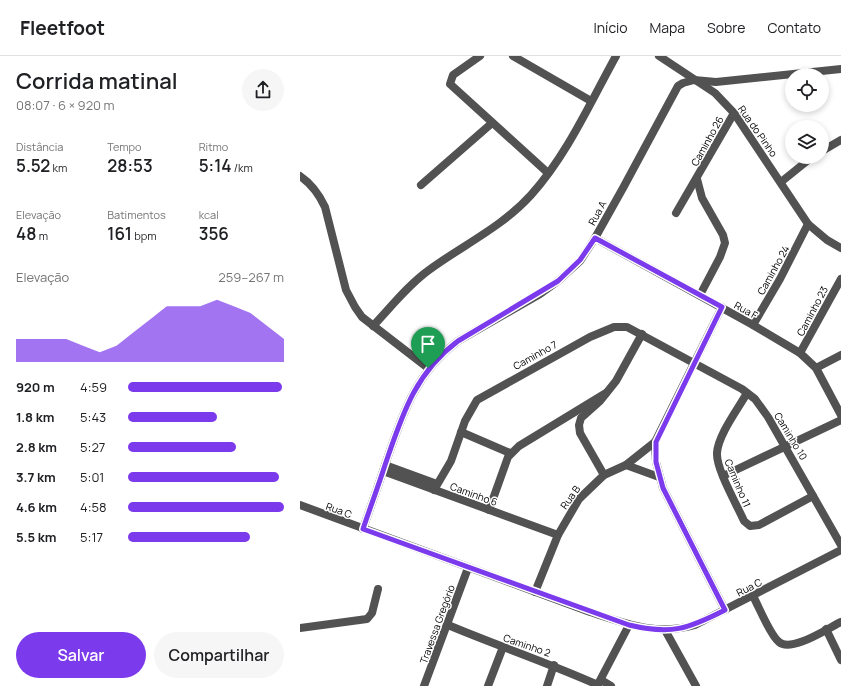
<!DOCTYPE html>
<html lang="pt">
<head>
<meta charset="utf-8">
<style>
  :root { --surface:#fff; --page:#f6f6f6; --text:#202124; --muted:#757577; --line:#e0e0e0; --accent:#7c3aed }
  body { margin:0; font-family:Manrope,sans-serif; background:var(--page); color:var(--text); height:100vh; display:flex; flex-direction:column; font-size:15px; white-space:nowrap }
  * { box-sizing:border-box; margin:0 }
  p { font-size:13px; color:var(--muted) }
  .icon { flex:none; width:22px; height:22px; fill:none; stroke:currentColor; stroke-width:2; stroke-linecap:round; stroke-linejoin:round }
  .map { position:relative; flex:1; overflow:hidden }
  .sheet { display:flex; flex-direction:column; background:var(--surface); width:300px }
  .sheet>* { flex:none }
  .tools { position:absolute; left:485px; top:12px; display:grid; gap:8px }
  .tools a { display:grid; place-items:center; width:44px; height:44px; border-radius:50%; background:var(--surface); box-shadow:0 2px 6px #0003; font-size:20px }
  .pin { position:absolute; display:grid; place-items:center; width:34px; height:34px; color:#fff; margin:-41px -17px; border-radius:50% 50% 50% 0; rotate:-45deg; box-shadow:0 0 4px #0007 }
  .pin .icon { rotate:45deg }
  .round { display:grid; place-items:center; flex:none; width:42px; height:42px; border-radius:21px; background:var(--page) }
  .summary { display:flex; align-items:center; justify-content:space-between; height:68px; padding:0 16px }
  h1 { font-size:22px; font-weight:600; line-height:30px }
  .figures { display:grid; grid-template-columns:repeat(3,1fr); gap:6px; height:68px; padding:4px 16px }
  .figures div { display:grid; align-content:center }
  .figures b { font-size:17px; font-weight:600 }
  .figures small { font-size:11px; font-weight:400 }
  .figures p { font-size:11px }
  .chart { height:112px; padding:8px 16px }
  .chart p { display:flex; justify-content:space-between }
  .chart svg { width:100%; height:72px; margin-top:4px; fill:var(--accent); opacity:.7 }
  .action { display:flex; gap:8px; margin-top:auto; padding:8px 16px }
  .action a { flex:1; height:46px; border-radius:24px; background:var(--accent); color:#fff; font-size:16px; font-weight:600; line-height:46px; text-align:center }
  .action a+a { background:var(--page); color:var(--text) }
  ul { padding:0 16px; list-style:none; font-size:13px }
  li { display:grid; grid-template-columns:64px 48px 1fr; align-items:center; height:30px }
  li i { height:10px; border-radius:5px; background:var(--accent) }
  header { display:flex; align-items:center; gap:24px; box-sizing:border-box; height:56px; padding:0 20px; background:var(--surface); border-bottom:1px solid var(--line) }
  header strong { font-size:19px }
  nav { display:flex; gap:22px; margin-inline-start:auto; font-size:14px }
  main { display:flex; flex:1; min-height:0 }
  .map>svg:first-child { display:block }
</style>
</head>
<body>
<header>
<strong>Fleetfoot</strong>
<nav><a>Início</a><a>Mapa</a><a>Sobre</a><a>Contato</a></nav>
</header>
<main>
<section class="sheet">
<div class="summary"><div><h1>Corrida matinal</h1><p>08:07 · 6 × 920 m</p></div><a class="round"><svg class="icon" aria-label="share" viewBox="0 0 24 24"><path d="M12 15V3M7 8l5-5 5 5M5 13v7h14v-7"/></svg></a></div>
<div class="figures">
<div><p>Distância</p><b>5.52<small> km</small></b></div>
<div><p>Tempo</p><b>28:53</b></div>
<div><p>Ritmo</p><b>5:14<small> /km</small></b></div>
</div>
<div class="figures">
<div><p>Elevação</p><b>48<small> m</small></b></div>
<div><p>Batimentos</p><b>161<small> bpm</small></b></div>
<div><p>kcal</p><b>356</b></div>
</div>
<div class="chart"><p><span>Elevação</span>259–267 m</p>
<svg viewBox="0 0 160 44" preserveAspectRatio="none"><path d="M0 44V30L10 30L20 30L30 30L40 34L50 38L60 34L70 26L80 18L90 10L100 10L110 10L120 6L130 10L140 14L150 22L160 30V44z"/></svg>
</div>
<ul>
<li><b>920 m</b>4:59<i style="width:99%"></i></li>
<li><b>1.8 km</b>5:43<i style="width:57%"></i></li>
<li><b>2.8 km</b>5:27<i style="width:69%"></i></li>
<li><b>3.7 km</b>5:01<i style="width:97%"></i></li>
<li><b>4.6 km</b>4:58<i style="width:100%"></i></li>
<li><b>5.5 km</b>5:17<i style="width:78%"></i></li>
</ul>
<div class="action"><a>Salvar</a><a>Compartilhar</a></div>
</section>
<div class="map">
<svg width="541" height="630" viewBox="0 0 541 630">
  <rect width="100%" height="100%" fill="#fff"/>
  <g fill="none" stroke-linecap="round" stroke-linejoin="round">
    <g stroke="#525252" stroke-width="8">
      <polyline points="180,0 153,19 150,28 248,117"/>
      <polyline points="213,0 291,45"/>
      <polyline points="359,0 415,37 434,57 508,168 527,184 541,192"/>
      <polyline points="522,95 541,84"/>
      <path d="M0,120C12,128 19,138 25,151L46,234L55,251L62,261L128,312"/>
      <polyline points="397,123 402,142 423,179 425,187 420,201 400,239"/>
      <polyline points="481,126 512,101"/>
      <polyline points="121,129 192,67"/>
      <polyline points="376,157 434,57"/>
      <polyline points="295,182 453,269 500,297 516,312 541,359"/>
      <polyline points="422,251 355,386 356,406 363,432 425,554"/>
      <polyline points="453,269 480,223 508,168"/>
      <path d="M73,270C91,251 108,229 129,214C163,189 202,171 231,139C267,99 290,47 316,0"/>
      <polyline points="500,297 541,223"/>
      <polyline points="516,312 541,299"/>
      <path d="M447,337C438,353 418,379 417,397C416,413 437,449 444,465L450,470L459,469L513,440"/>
      <polyline points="161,376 210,397"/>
      <polyline points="85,409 137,428"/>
      <polyline points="326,409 359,421"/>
      <polyline points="83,415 258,479"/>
      <polyline points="304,419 280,377 279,369 281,362 300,345 316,325 342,278"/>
      <polyline points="423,420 541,364"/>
      <polyline points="134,434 151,405 165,365 177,344 290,281 314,271 327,271 442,333 455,343 468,361 541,489"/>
      <path d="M0,449L290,556C327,568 356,580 395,569L541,494"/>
      <polyline points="189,454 208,401 219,390 306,337"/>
      <path d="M63,473C70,452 78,431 85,409C102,360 114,318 158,285L240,238L258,225L280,205L295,182L323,132L378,30L383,27L394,24L416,26L541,13"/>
      <polyline points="235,536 258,479 279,443 304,419 326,409 355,386"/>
      <path d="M453,540C459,551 470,579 479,586C491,597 528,572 541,566"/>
      <path d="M148,569C198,590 249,607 298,629"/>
      <polyline points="0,572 67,563 72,557 78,533"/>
      <polyline points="526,573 541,604"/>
      <polyline points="365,574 396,630"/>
      <polyline points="301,624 311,630"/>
      <polyline points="124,630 168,512"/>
      <polyline points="188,630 203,591"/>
      <polyline points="247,630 254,609"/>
      <polyline points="297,630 329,569"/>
    </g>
  </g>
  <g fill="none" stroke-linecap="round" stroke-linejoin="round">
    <g stroke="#fff" stroke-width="8">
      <path id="route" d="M295,182L422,251L356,386V406L363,432L425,554C388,573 371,579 329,569L63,473C70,452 78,431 85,409C102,360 114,318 158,285L258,225L280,204Z"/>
    </g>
    <use href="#route" stroke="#7c3aed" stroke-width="5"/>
  </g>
  <g text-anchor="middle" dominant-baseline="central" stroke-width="3" stroke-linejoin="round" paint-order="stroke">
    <g font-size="10" fill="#000" stroke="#fff">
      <text transform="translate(458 75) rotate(55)">Rua do Pinho</text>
      <text transform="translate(407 85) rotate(-61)">Caminho 26</text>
      <text transform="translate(297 157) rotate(-61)">Rua A</text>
      <text transform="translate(473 214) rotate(-61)">Caminho 24</text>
      <text transform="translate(446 254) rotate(29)">Rua F</text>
      <text transform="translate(512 255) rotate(-62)">Caminho 23</text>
      <text transform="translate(235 299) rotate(-29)">Caminho 7</text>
      <text transform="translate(491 380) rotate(59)">Caminho 10</text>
      <text transform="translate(438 427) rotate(67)">Caminho 11</text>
      <text transform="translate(174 438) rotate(20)">Caminho 6</text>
      <text transform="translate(270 441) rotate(-55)">Rua B</text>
      <text transform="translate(39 454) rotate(20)">Rua C</text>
      <text transform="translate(449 531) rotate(-27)">Rua C</text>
      <text transform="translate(137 568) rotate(-70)">Travessa Gregório</text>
      <text transform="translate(227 589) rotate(19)">Caminho 2</text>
    </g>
  </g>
</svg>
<div class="tools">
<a><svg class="icon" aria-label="locate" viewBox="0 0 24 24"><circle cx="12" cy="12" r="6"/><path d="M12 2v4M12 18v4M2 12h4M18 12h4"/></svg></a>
<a><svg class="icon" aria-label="layers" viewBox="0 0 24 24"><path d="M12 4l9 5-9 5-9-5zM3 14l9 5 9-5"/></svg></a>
</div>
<div class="pin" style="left:128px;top:312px;background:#1e9e55"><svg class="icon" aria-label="arrive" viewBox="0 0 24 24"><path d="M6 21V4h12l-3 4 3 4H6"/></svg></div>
</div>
</main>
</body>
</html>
